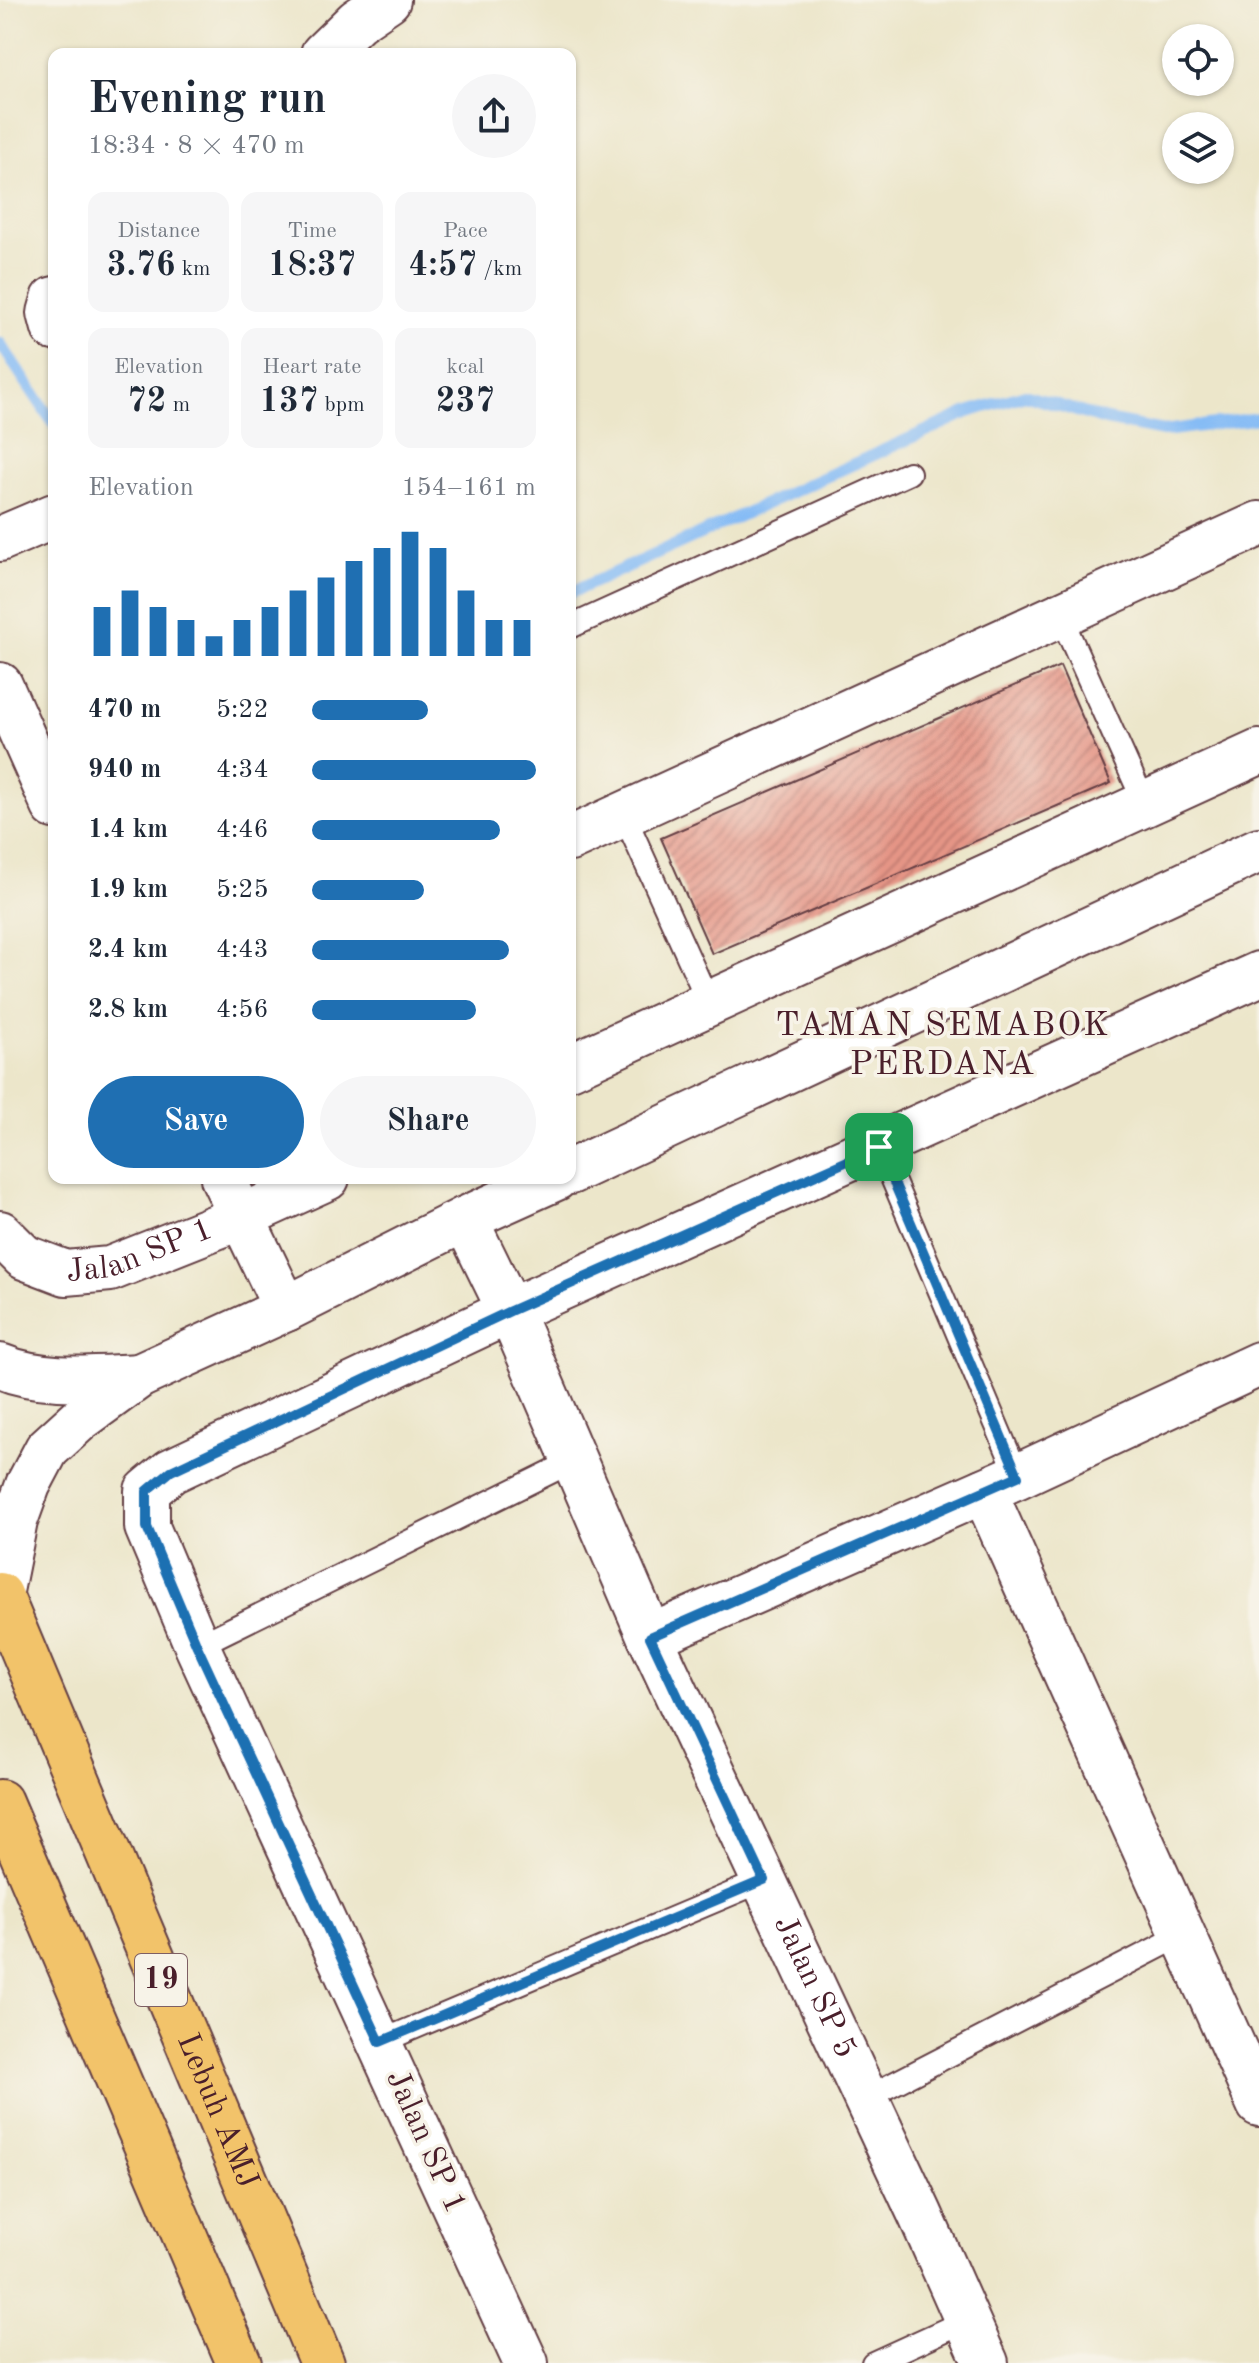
<!DOCTYPE html>
<html lang="en">
<head>
<meta charset="utf-8">
<style>
  :root { --surface:#fff; --page:#f6f6f7; --text:#1f2937; --muted:#747a83; --accent:#1f6fb2 }
  body { margin:0; font-family:"Old Standard TT",serif; background:var(--page); color:var(--text); height:100vh; display:flex; flex-direction:column; font-size:30px; white-space:nowrap }
  * { box-sizing:border-box; margin:0 }
  p { font-size:26px; color:var(--muted) }
  .icon { flex:none; width:44px; height:44px; fill:none; stroke:currentColor; stroke-width:2; stroke-linecap:round; stroke-linejoin:round }
  .map { position:relative; flex:1; overflow:hidden }
  .details { position:absolute; left:48px; top:48px; width:528px; height:1136px; display:flex; flex-direction:column; background:var(--surface); border-radius:16px; box-shadow:0 2px 6px #0004 }
  .details>* { flex:none }
  .buttons { position:absolute; left:1162px; top:24px; display:grid; gap:16px }
  .buttons a { display:grid; place-items:center; width:72px; height:72px; border-radius:50%; background:var(--surface); box-shadow:0 2px 6px #0004; font-size:40px }
  .pin { position:absolute; display:grid; place-items:center; width:68px; height:68px; color:#fff; margin:-34px; border-radius:16px; box-shadow:0 4px 12px #0006 }
  .round { display:grid; place-items:center; flex:none; width:84px; height:84px; border-radius:42px; background:var(--page) }
  .head { display:flex; align-items:center; justify-content:space-between; height:136px; padding:0 40px }
  h1 { font-size:44px; font-weight:800; line-height:60px }
  .figures { display:grid; grid-template-columns:repeat(3,1fr); gap:12px; height:136px; padding:8px 40px }
  .figures div { display:grid; align-content:center; border-radius:16px; background:var(--page); text-align:center }
  .figures b { font-size:34px; font-weight:800 }
  .figures small { font-size:22px; font-weight:400 }
  .figures p { font-size:22px }
  .chart { height:224px; padding:16px 40px }
  .chart p { display:flex; justify-content:space-between }
  .chart svg { width:100%; height:144px; margin-top:8px; stroke:var(--accent); stroke-width:6 }
  .action { display:flex; gap:16px; margin-top:auto; padding:16px 40px }
  .action a { flex:1; height:92px; border-radius:48px; background:var(--accent); color:#fff; font-size:32px; font-weight:800; line-height:92px; text-align:center }
  .action a+a { background:var(--page); color:var(--text) }
  ul { padding:0 40px; list-style:none; font-size:26px }
  li { display:grid; grid-template-columns:128px 96px 1fr; align-items:center; height:60px }
  li i { height:20px; border-radius:10px; background:var(--accent) }
  .map>svg:first-child { display:block }
</style>
</head>
<body>
<div class="map">
<svg width="1259" height="2363" viewBox="0 0 1259 2363">
  <defs>
    <pattern id="building-hatch" width="6" height="6" patternUnits="userSpaceOnUse" patternTransform="scale(2)"><rect width="6" height="6" fill="#e59586"/><path d="M-1 1l2-2M0 6l6-6M5 7l2-2" fill="none" stroke="#bc796e"/></pattern>
  </defs>
  <rect width="100%" height="100%" fill="#f7f3e8"/>
  <filter id="ink" filterUnits="userSpaceOnUse"><feTurbulence type="fractalNoise" baseFrequency=".0125" numOctaves="2"/><feDisplacementMap in="SourceGraphic" scale="16" xChannelSelector="R" yChannelSelector="G"/><feConvolveMatrix kernelMatrix="1 2 1 2 8 2 1 2 1" color-interpolation-filters="sRGB"/></filter>
  <filter id="wash" filterUnits="userSpaceOnUse"><feTurbulence type="fractalNoise" baseFrequency=".006" numOctaves="4" result="noise"/><feDisplacementMap in="SourceGraphic" scale="32" xChannelSelector="R" yChannelSelector="G"/><feGaussianBlur stdDeviation="1.8" result="paint"/><feColorMatrix in="noise" values="0 0 0 0 0 0 0 0 0 0 0 0 0 0 0 0 0 1.4 0 .05"/><feComposite in="paint" operator="in"/></filter>
  <g filter="url(#wash)">
    <rect width="100%" height="100%" fill="#ece6ca"/>
    <g fill="none" stroke-linecap="round" stroke-linejoin="round">
      <g stroke="#86bcf5" stroke-width="12">
        <polyline points="0,343 54,424"/>
        <polyline points="570,593 968,412 1025,395 1106,420 1164,431 1259,418"/>
      </g>
    </g>
    <g id="blocks">
      <polygon fill="url(#building-hatch)" points="1060,666 1111,783 712,954 661,838"/>
    </g>
  </g>
  <g filter="url(#ink)">
    <use href="#blocks" fill-opacity="0" stroke="#623d43" stroke-width="2"/>
    <g fill="none" stroke-linecap="round" stroke-linejoin="round">
      <g stroke="#623d43" stroke-width="26">
        <g id="lane">
          <polyline points="1060,615 1145,804"/>
          <polyline points="570,627 909,473"/>
          <polyline points="624,815 709,1003"/>
          <polyline points="879,1147 1018,1476"/>
          <polyline points="197,1646 575,1460"/>
          <polyline points="380,2042 764,1880"/>
          <polyline points="866,2098 1182,1935"/>
          <polyline points="873,2363 967,2320"/>
        </g>
      </g>
      <g stroke="#623d43" stroke-width="48">
        <g id="street">
          <polyline points="323,54 357,21 388,0"/>
          <polyline points="54,299 50,313 54,328"/>
          <polyline points="0,539 54,516"/>
          <polyline points="0,685 54,806"/>
          <polyline points="570,839 1259,524"/>
          <polyline points="570,1067 1259,752"/>
          <polyline points="570,1172 1259,850"/>
          <polyline points="223,1178 286,1309"/>
          <path id="s1" d="M465,1219L510,1311L650,1637L920,2214L986,2363"/>
          <path id="s2" d="M0,1233L24,1257L66,1273L110,1269L241,1217L327,1178"/>
          <path d="M0,1366C43,1384 93,1378 139,1376"/>
          <polyline points="984,1491 1259,2104"/>
          <polyline points="0,1596 15,1521 28,1485 47,1449 80,1419 139,1376 286,1309 465,1219 556,1178"/>
          <polyline points="650,1637 1018,1476 1259,1364"/>
          <polyline points="526,2363 197,1646 147,1527 147,1491 171,1471 510,1311 1259,974"/>
        </g>
      </g>
      <g stroke="#623d43" stroke-width="48">
        <g id="highway">
          <path id="s3" d="M0,1595L322,2363"/>
          <polyline points="0,1802 239,2363"/>
        </g>
      </g>
      <use href="#lane" stroke="#fff" stroke-width="22"/>
      <use href="#street" stroke="#fff" stroke-width="44"/>
      <use href="#highway" stroke="#f2c36a" stroke-width="44"/>
    </g>
  </g>
  <g fill="none" stroke-linecap="round" stroke-linejoin="round" filter="url(#ink)">
    <g stroke="#fff" stroke-width="16">
      <polygon id="route" points="879,1147 1018,1476 650,1637 764,1880 380,2042 197,1646 147,1527 147,1491 171,1471 510,1311"/>
    </g>
    <use href="#route" stroke="#1f6fb2" stroke-width="10"/>
  </g>
  <g text-anchor="middle" dominant-baseline="central" stroke-width="7" stroke-linejoin="round" paint-order="stroke">
    <rect fill="#f7f3e8" stroke="#7e5f64" stroke-width="2" x="135" y="1954" width="52" height="52" rx="6"/>
    <g font-size="30" font-weight="bold" fill="#4a1f2b">
      <text x="161" y="1980">19</text>
    </g>
    <g font-size="32" fill="#4a1f2b" stroke="#f7f3e8">
      <text stroke="none"><textPath href="#s2" startOffset="156">Jalan SP 1</textPath></text>
      <text stroke="none"><textPath href="#s1" startOffset="844">Jalan SP 5</textPath></text>
      <text stroke="none"><textPath href="#s3" startOffset="560">Lebuh AMJ</textPath></text>
      <text transform="translate(425 2142) rotate(66)">Jalan SP 1</text>
    </g>
    <g font-size="34" letter-spacing="2" fill="#4a1f2b" stroke="#f7f3e8">
      <text x="943" y="1026">TAMAN SEMABOK<tspan x="943" dy="39">PERDANA</tspan></text>
    </g>
  </g>
</svg>
<div class="buttons">
<a><svg class="icon" aria-label="locate" viewBox="0 0 24 24"><circle cx="12" cy="12" r="6"/><path d="M12 2v4M12 18v4M2 12h4M18 12h4"/></svg></a>
<a><svg class="icon" aria-label="layers" viewBox="0 0 24 24"><path d="M12 4l9 5-9 5-9-5zM3 14l9 5 9-5"/></svg></a>
</div>
<div class="pin" style="left:879px;top:1147px;background:#1e9e55"><svg class="icon" aria-label="arrive" viewBox="0 0 24 24"><path d="M6 21V4h12l-3 4 3 4H6"/></svg></div>
<section class="details">
<div class="head"><div><h1>Evening run</h1><p>18:34 · 8 × 470 m</p></div><a class="round"><svg class="icon" aria-label="share" viewBox="0 0 24 24"><path d="M12 15V3M7 8l5-5 5 5M5 13v7h14v-7"/></svg></a></div>
<div class="figures">
<div><p>Distance</p><b>3.76<small> km</small></b></div>
<div><p>Time</p><b>18:37</b></div>
<div><p>Pace</p><b>4:57<small> /km</small></b></div>
</div>
<div class="figures">
<div><p>Elevation</p><b>72<small> m</small></b></div>
<div><p>Heart rate</p><b>137<small> bpm</small></b></div>
<div><p>kcal</p><b>237</b></div>
</div>
<div class="chart"><p><span>Elevation</span>154–161 m</p>
<svg viewBox="0 0 160 44" preserveAspectRatio="none"><path d="M5 44V29M15 44V24M25 44V29M35 44V33M45 44V38M55 44V33M65 44V29M75 44V24M85 44V20M95 44V15M105 44V11M115 44V6M125 44V11M135 44V24M145 44V33M155 44V33"/></svg>
</div>
<ul>
<li><b>470 m</b>5:22<i style="width:52%"></i></li>
<li><b>940 m</b>4:34<i style="width:100%"></i></li>
<li><b>1.4 km</b>4:46<i style="width:84%"></i></li>
<li><b>1.9 km</b>5:25<i style="width:50%"></i></li>
<li><b>2.4 km</b>4:43<i style="width:88%"></i></li>
<li><b>2.8 km</b>4:56<i style="width:73%"></i></li>
</ul>
<div class="action"><a>Save</a><a>Share</a></div>
</section>
</div>
</body>
</html>
